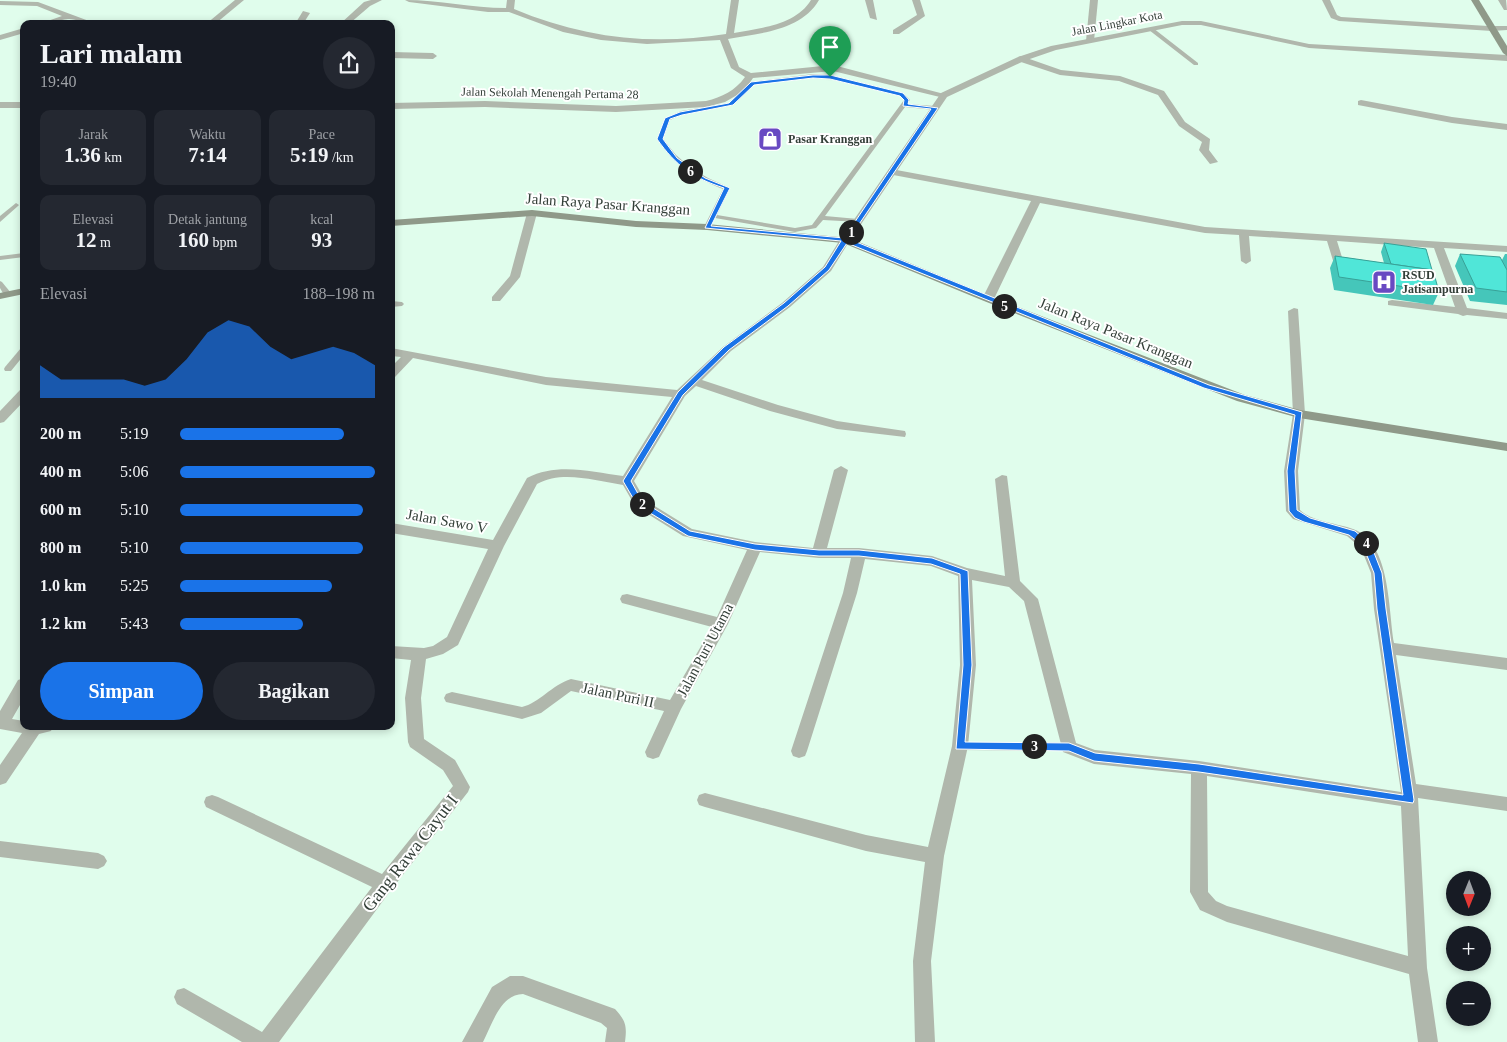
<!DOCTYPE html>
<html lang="id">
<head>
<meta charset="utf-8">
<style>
  :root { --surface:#171b24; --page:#242831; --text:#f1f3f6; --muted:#9ea1a6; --accent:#1a73e8 }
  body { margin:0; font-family:Georgia,serif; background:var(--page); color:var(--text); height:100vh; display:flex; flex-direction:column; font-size:19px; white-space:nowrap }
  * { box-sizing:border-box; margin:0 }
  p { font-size:16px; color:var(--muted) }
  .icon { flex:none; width:28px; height:28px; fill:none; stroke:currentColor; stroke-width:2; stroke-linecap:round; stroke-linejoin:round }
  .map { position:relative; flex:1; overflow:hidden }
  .details { position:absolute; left:20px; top:20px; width:375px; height:710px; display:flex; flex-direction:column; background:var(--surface); border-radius:10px; box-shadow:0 2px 8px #0003 }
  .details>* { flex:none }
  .needle { width:32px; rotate:181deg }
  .tools { position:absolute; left:1446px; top:871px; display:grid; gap:10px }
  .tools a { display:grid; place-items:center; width:45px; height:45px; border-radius:50%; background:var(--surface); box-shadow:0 2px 8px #0003; font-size:25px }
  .pin { position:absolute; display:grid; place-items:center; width:42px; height:42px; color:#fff; margin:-51px -21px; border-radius:50% 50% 50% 0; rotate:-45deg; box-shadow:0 0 5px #0007 }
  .pin .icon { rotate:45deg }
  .km { position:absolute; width:25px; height:25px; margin:-12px; border-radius:50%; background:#222; color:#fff; font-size:14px; line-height:25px; text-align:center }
  .round { display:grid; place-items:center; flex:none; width:52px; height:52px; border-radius:26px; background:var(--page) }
  .headline { display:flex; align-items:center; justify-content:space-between; height:85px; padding:0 20px }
  h1 { font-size:28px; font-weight:700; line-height:38px }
  .stats { display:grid; grid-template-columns:repeat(3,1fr); gap:8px; height:85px; padding:5px 20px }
  .stats div { display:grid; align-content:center; border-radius:10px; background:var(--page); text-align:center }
  .stats b { font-size:21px; font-weight:700 }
  .stats small { font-size:14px; font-weight:400 }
  .stats p { font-size:14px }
  .chart { height:140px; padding:10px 20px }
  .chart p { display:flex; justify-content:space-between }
  .chart svg { width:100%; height:90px; margin-top:5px; fill:var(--accent); opacity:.7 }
  .primary-button { display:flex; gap:10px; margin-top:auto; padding:10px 20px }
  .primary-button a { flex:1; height:58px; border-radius:30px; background:var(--accent); color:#fff; font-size:20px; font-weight:700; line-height:58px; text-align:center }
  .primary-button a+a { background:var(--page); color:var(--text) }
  ul { padding:0 20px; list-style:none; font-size:16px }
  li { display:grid; grid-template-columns:80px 60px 1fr; align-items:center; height:38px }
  li i { height:12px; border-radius:6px; background:var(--accent) }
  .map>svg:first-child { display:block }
</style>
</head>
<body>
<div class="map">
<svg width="1507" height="1042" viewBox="0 0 1507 1042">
  <rect width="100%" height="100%" fill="#e0fdec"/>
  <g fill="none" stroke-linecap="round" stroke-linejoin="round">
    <g fill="#b0b7ac" fill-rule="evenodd">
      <polygon points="1149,28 1153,28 1198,63 1198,65 1194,65 1149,30"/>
      <path d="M813,74L830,75L903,93L910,100L907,104L935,106L938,108L935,110L905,107L825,216L858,219L860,220V222L823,220L816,228L795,232L715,218L709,228H705L704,227L723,189C695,178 675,164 657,139L666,118L681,111L729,103L751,82ZM813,78L830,79L899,95L904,100L812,225L795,228L717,215L730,188L708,178L691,168L676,155L663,139L670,120L683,114L733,105L755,84Z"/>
      <polygon points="16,203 19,205 18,206 0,222 0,216"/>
      <polygon points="24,253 24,257 0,260 0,256"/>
      <polygon points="0,281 2,282 11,293 10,295 4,295 0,288"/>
      <polygon points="21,348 24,348 24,355 11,371 5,371 4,369 5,367"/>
      <polygon points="960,742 1069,743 1073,744 1074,747 1073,750 1069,751 960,750 956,749 955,746 956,743"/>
    </g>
    <g fill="#b0b7ac" fill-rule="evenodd">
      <polygon points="235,0 244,0 215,24 206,24"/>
      <polygon points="371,0 382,0 370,6 349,24 340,24 364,2"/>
      <path d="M405,0C439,0 472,8 506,8L507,0H515L514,9C583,38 652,46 726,34L731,0H739L734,33C761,28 796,25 811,0H819C801,31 760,33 728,39L739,67L751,73L833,65L948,95L944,98L833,71L753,78L744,91L725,102L706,107L616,112L485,107L391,109V103L485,101L616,106L706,101C722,97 735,91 745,77L731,68L720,40L647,44L601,40L563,32L509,12H488L409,2Z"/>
      <polygon points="865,0 873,0 877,20 870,18"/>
      <polygon points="912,0 920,0 925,16 899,34 893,34 893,30 917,15"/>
      <polygon points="1090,0 1098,0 1094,41 1090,43 1086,41"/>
      <polygon points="1322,0 1330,0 1337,15 1341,17 1488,26 1507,26 1507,30 1492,31 1339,21 1331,18"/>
      <polygon points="1498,0 1506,0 1507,10 1504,10"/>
      <path d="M0,1L38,2L97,24C87,24 73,18 68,19C58,20 50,24 39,24L62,16L37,6L0,5Z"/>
      <polygon points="303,11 310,13 303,24 295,24"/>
      <polygon points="24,28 24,33 0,40 0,35"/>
      <polygon points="391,52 433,53 437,56 433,59 391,58"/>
      <polygon points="1021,56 1061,70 1120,76 1164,91 1185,122 1210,139 1209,150 1218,162 1210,164 1199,150 1202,142 1179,126 1158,95 1119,81 1060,75 1018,61 1018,57"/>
      <polygon points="1361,100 1452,117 1507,124 1507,130 1452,123 1358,105 1358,101"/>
      <rect x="0" y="102" width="24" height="6"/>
      <polygon points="891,169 1205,227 1507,246 1507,252 1444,248 1467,308 1507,313 1507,319 1467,315 1463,316 1458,314 1388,305 1388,301 1392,300 1455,307 1434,248 1337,241 1345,267 1340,270 1335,267 1327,241 1249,236 1251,261 1246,264 1241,261 1239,235 1205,233 1040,203 994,299 988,302 982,299 1031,201 888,174 888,170"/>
      <polygon points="532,210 537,213 520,277 500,301 492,301 492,297 510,276 527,213"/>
      <path d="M845,237L850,240L831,271L790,307L731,351L702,380L778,405L837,421L905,431L906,434L905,437L837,429L770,411L696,386L685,396L634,481L645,500L692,529L755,542L813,548L834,470L841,466L848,470L827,548H859L932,556L967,568L1005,576L995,479L1002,475L1007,476L1020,581L1038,599L1076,743L1095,750L1199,761L1401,792L1374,609L1371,573L1361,548L1347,536L1293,519L1286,511L1284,471L1293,414L1288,311L1294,308L1298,309L1305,414L1298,471L1300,510C1311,521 1335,523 1350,528C1391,539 1388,608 1394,643L1507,658V670L1396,655L1416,784L1507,797V811L1418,798L1427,968L1438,1042H1418L1409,974L1227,922L1200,910L1190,892L1191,774L1094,764L1063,752L1024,601L1009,587L972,580L976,665L968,746L944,856L931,961L935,1042H915L913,961L925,862L866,851L705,807L699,805L697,800L699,795L705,793L866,835L928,847L952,746L960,665L958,576L931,566L865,559L857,593L807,751L805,756L799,758L793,756L791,751L843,593L851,558H819L760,552L728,624L681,709L659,757L653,759L647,757L645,752L664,711L571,691L541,713L522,719L446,702L444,698L446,694L452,692L522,707C539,703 552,685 571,679L670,700L712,627L622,603L620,599L622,595L627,594L717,617L747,550L683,536L635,506L623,485C595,481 563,470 537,484L504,546L458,645L443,654L426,659L421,698L424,739L455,760L470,787L468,792L391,890L279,1042H242L177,1004L174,997L177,990L184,988L262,1032L372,887L206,807L204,802L206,797L212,795L218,797L382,874L453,786L443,770L410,747L408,742L405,698L411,660L391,658V646L424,648L433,646L447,637L488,549L391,533V523L493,540L527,478C558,462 591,472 623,476L672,397L546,385L413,358L395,377L391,378V367L401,357L391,356V348L546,377L677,390L723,347L782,303L823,267L841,238ZM1207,776L1401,806L1408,956L1227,906L1216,901L1208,892Z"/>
      <polygon points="391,301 402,302 404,304 402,306 391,307"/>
      <polygon points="24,389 24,401 4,422 0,423 0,411 20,390"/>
      <polygon points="24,678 24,698 12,719 24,721 24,726 53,726 51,731 39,734 6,783 0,785 0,765 22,733 0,729 0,711 18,680"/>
      <polygon points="0,841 98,853 104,856 107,861 104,866 98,869 0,857"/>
      <path d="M510,976H523L615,1009C626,1021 627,1026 625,1042H605L607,1028L601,1023L523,994C501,994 492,1024 483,1042H462L492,987Z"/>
    </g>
    <polygon fill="#b0b7ac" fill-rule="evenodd" points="1182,21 1201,21 1309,44 1507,55 1507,61 1309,48 1201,25 1182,25 1056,50 1024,61 947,97 849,242 841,242 840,240 941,93 1018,57 1051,46"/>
    <g fill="#8f9989" fill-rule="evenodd">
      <polygon points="1471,0 1479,0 1507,46 1507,56 1503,53"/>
      <polygon points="532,210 636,221 707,224 849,238 992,297 1245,395 1300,410 1507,443 1507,451 1299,418 1237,401 984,301 843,243 707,230 636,227 532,216 391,226 391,220"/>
      <polygon points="24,288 24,294 0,299 0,293"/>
    </g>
  </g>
  <g fill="#45c6ba">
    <polygon points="1384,243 1432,270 1439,292 1433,305 1334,290 1330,268 1335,256 1384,263 1381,252"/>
    <polygon points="1460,254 1502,260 1505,254 1507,254 1507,305 1470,301 1455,266"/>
  </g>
  <g fill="#50e6d8" stroke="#38a197">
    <polygon points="1384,243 1426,249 1432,270 1391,264"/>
    <polygon points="1460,254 1500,257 1507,270 1507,292 1476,288"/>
    <polygon points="1335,256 1433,270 1439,292 1339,277"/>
  </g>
  <path fill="#1a73e8" stroke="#fff" fill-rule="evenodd" d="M813,75H830L903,93L909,100L908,104L938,108L849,239L1209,385L1302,412L1295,471L1297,510L1310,518L1355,531L1371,545L1382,573L1386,609L1414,800L1413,803L1199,772L1094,761L1069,751L956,749L963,665L960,574L931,564L859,556H819L755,550L688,536L637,505L623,481L678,392L724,347L784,303L825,267L841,241L705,228L724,188C693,178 676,166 657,139L665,118L680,112L729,103L751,82ZM813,78L830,79L900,96L904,100L903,106L931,109L844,238L711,226L730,188L705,178L677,158L663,139L670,119L682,115L733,105L754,85ZM847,243L1204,388L1295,415L1287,471L1289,511L1295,518L1304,522L1349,535L1363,546L1374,573L1377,609L1403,795L1199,764L1095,753L1069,743L965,742L972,665L968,571L932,558L859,550H819L755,544L690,531L642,501L631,481L683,395L729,350L788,306L829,270Z"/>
  <defs>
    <g id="shop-square" transform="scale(1.25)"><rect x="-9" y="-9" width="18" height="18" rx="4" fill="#6849c2" stroke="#fff"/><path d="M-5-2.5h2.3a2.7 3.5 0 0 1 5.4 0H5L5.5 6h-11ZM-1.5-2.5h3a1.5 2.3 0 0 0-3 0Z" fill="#fff"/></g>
    <g id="hospital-square" transform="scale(1.25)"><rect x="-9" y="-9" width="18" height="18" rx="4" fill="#6849c2" stroke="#fff"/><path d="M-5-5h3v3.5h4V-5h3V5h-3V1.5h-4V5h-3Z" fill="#fff"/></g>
  </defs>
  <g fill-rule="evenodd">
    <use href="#shop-square" x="770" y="139"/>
    <use href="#hospital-square" x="1384" y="282"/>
  </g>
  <g text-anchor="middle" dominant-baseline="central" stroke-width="4" stroke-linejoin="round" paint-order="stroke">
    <g font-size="12" fill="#333f38" stroke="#fff">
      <text transform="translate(1117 23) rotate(-11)">Jalan Lingkar Kota</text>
      <text transform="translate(550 93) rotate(1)">Jalan Sekolah Menengah Pertama 28</text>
    </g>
    <g font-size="12" font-weight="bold" fill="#333f38" stroke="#fff" text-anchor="start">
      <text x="788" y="139">Pasar Kranggan</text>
      <text x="1402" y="275">RSUD<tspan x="1402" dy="14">Jatisampurna</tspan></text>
    </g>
    <g font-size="15" fill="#333f38" stroke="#fff">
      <text transform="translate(608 204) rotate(4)">Jalan Raya Pasar Kranggan</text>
      <text transform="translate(1116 333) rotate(22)">Jalan Raya Pasar Kranggan</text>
      <text transform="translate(447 521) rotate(10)">Jalan Sawo V</text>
      <text transform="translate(705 650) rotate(-62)">Jalan Puri Utama</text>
      <text transform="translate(618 695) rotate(12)">Jalan Puri II</text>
    </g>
    <g font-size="18" fill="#333f38" stroke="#fff">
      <text transform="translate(410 853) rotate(-52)">Gang Rawa Cayut I</text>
    </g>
  </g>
</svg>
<div class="tools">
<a><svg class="needle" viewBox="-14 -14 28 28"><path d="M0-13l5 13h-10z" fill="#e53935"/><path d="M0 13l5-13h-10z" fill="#9ea1a6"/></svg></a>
<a>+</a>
<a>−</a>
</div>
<div class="pin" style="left:830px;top:77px;background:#1e9e55"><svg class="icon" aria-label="arrive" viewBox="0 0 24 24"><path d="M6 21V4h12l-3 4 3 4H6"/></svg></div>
<b class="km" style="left:851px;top:232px">1</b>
<b class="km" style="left:642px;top:504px">2</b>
<b class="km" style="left:1034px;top:746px">3</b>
<b class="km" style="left:1366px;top:543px">4</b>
<b class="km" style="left:1004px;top:306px">5</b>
<b class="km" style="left:690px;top:171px">6</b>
<section class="details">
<div class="headline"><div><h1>Lari malam</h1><p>19:40</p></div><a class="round"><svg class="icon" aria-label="share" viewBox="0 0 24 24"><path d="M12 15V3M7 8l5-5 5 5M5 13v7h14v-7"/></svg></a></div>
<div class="stats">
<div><p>Jarak</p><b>1.36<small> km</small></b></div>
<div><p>Waktu</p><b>7:14</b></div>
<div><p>Pace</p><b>5:19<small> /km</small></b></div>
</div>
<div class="stats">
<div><p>Elevasi</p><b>12<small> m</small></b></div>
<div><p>Detak jantung</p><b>160<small> bpm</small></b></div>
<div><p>kcal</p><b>93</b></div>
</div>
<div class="chart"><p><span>Elevasi</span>188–198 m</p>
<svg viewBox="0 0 160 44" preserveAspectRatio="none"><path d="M0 44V28L10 35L20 35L30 35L40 35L50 38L60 35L70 25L80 12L90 6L100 9L110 19L120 25L130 22L140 19L150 22L160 28V44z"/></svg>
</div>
<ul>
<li><b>200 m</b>5:19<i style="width:84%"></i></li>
<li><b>400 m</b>5:06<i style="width:100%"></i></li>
<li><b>600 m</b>5:10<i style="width:94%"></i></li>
<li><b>800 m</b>5:10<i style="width:94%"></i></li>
<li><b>1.0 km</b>5:25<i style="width:78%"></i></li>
<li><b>1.2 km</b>5:43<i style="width:63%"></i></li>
</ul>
<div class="primary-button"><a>Simpan</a><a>Bagikan</a></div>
</section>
</div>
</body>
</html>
